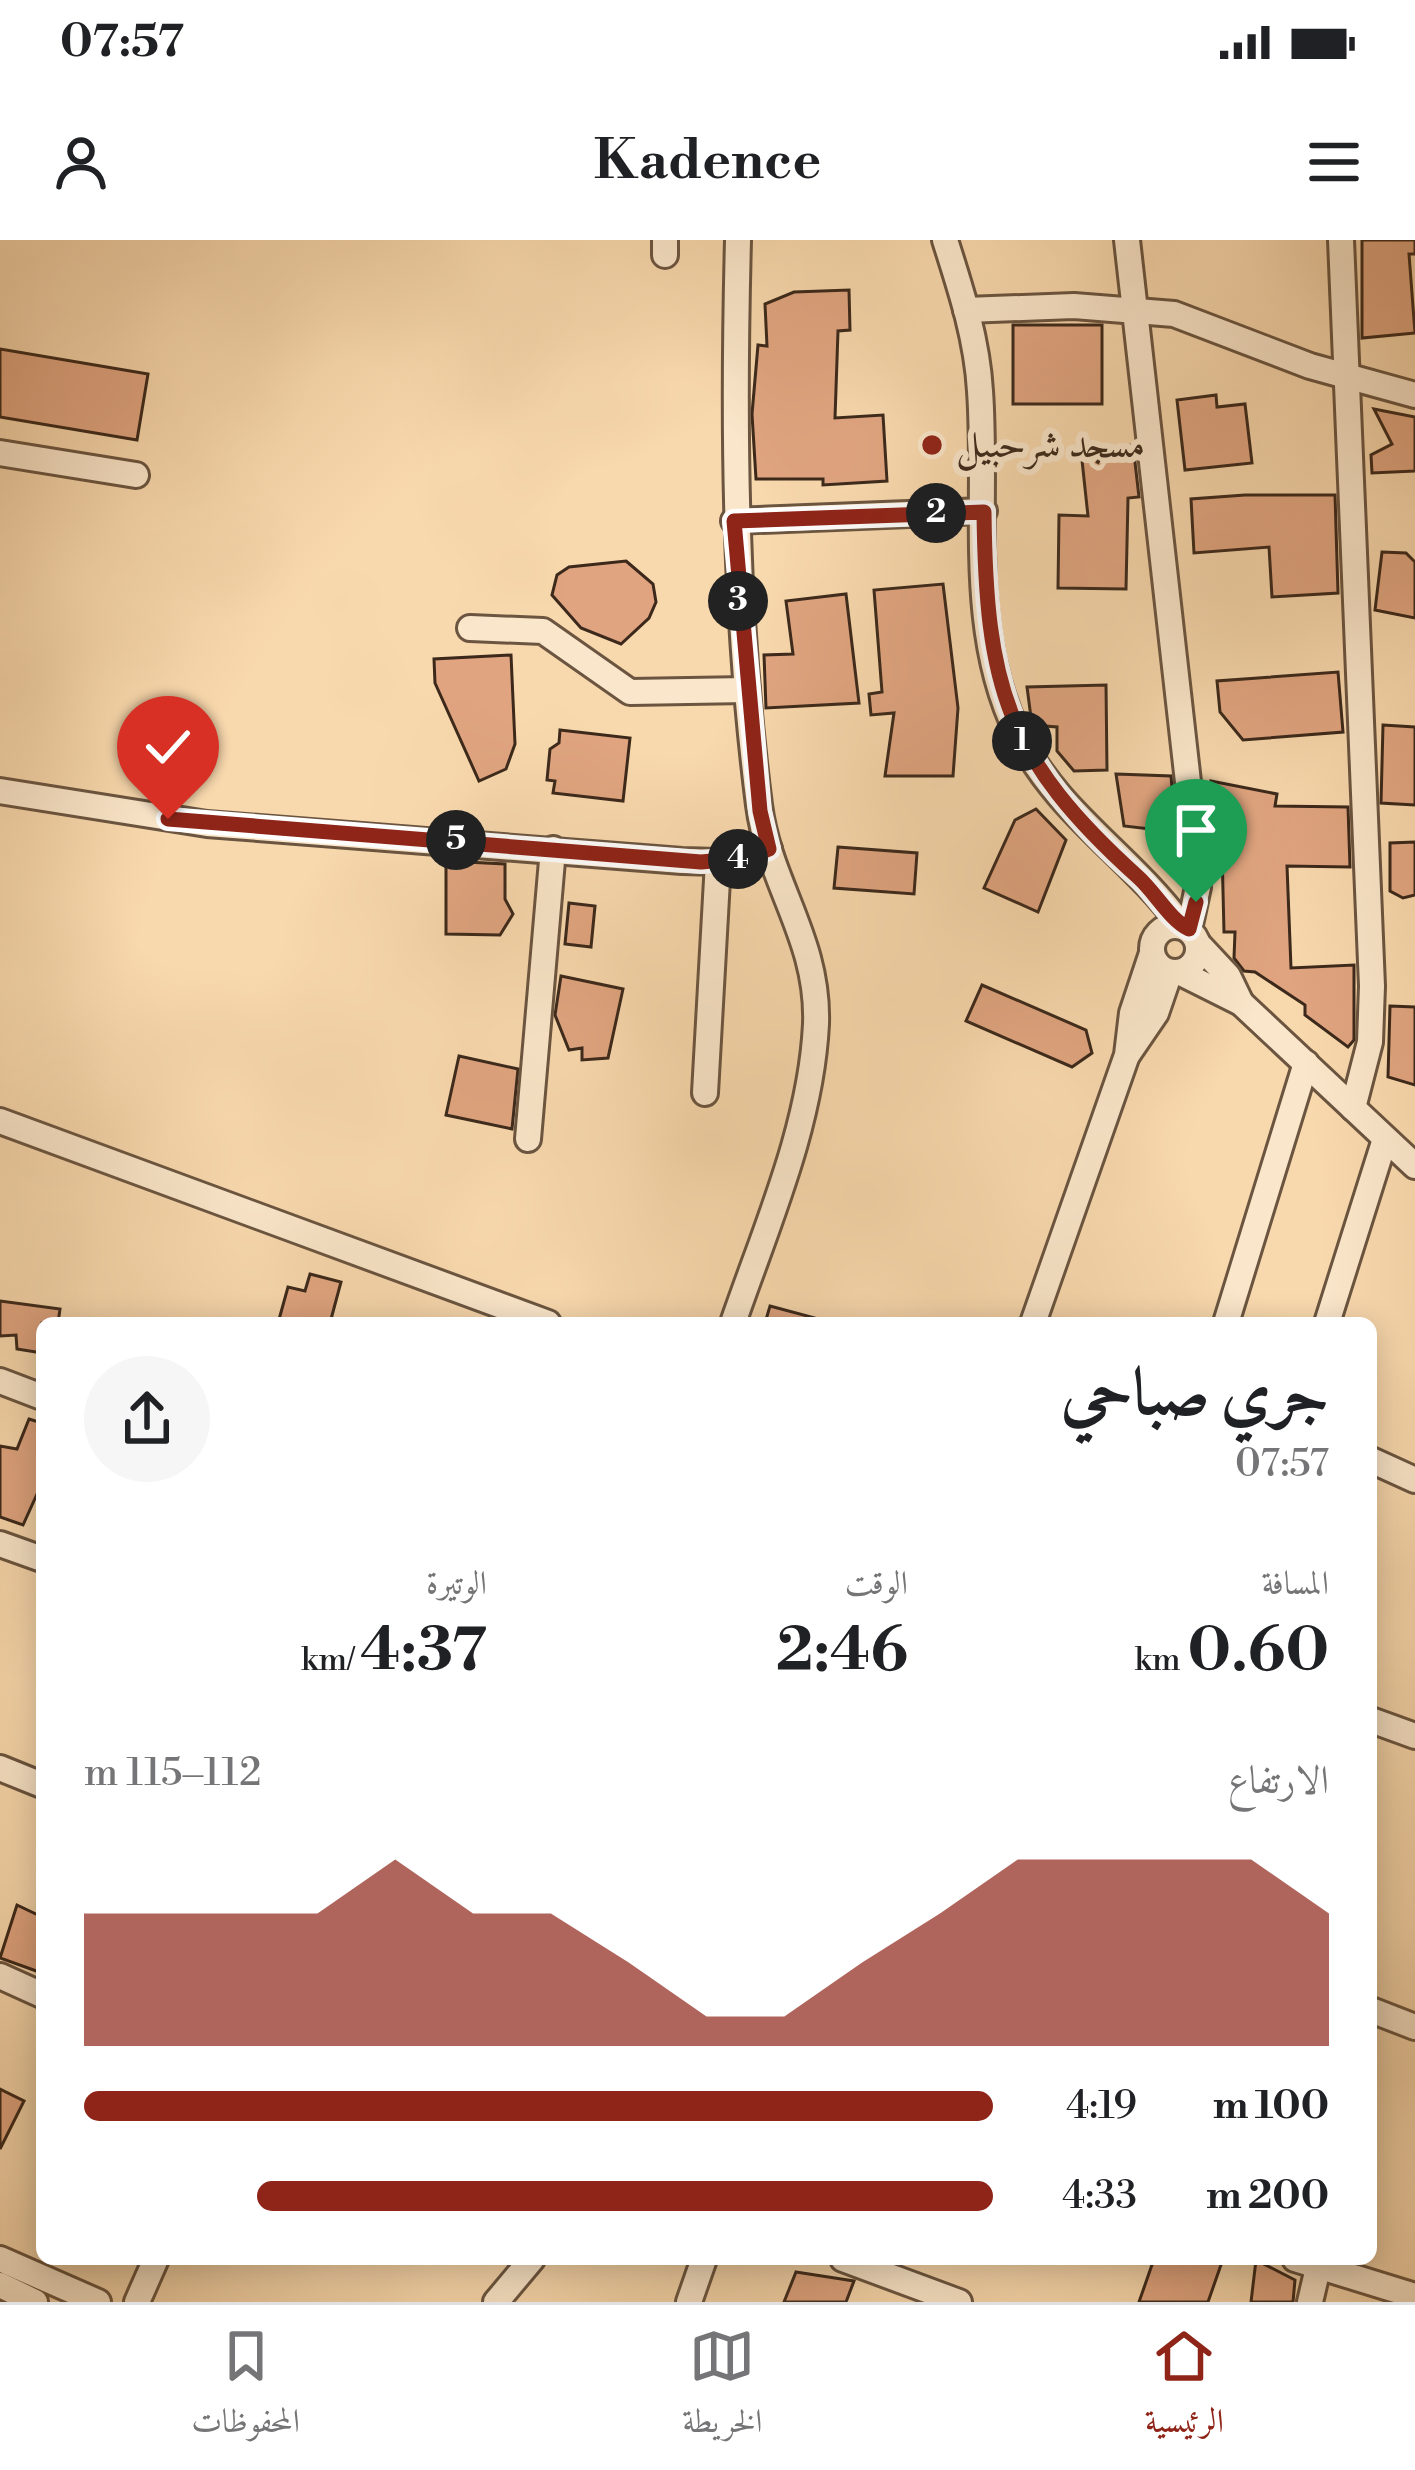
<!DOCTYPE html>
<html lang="ar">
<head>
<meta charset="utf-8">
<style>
  :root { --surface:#fff; --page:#f6f6f6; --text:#202124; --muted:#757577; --line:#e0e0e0; --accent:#8f2418 }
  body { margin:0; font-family:"Libre Bodoni",Amiri,serif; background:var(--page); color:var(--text); direction:rtl; height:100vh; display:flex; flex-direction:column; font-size:45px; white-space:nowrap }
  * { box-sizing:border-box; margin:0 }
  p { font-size:39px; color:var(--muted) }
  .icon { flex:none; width:66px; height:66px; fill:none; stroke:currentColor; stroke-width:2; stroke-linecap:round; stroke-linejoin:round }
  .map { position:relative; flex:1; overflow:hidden; direction:ltr }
  .drawer { position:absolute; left:36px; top:1077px; width:1341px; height:948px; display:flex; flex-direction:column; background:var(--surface); border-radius:18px; box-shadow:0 6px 30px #0003; direction:rtl }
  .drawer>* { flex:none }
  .pin { position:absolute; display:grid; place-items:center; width:102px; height:102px; color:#fff; margin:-123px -51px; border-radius:50% 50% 50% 0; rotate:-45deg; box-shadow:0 0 12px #0007 }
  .pin .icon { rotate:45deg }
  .km { position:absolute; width:60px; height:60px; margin:-30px; border-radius:50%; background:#222; color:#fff; font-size:33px; line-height:60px; text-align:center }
  .round { display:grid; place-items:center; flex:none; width:126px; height:126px; border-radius:63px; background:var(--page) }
  .overview { display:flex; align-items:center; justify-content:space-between; height:204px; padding:0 48px }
  h1 { font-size:66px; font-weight:700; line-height:90px }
  .stats { display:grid; grid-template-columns:repeat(3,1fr); gap:18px; height:204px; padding:12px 48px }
  .stats div { display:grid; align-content:center }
  .stats b { font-size:60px; font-weight:700 }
  .stats small { font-size:33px; font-weight:400 }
  .stats p { font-size:33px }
  .chart { height:336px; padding:24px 48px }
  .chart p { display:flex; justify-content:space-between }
  .chart svg { width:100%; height:216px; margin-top:12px; fill:var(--accent); opacity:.7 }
  ul { padding:0 48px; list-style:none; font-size:39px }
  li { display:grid; grid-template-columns:192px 144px 1fr; align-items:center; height:90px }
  li i { height:30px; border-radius:15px; background:var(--accent) }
  .status { display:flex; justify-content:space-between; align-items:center; height:84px; padding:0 60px; background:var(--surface); direction:ltr }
  .status svg { height:33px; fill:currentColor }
  header { display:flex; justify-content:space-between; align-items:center; height:156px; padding:0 48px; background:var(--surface); font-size:54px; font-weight:700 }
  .tab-bar { display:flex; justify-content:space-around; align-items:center; height:168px; border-top:3px solid var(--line); background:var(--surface); font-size:33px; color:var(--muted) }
  .tab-bar a { display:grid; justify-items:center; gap:6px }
  .tab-bar .on { color:var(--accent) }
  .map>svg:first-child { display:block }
</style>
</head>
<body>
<div class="status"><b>07:57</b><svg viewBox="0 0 49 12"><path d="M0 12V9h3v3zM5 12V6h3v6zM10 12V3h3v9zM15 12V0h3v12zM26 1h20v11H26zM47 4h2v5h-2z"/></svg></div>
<header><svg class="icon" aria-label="menu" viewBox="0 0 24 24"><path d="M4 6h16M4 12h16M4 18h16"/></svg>Kadence<svg class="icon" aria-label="person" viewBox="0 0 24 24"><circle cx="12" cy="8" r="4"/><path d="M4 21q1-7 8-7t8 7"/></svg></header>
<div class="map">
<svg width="1415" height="2062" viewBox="0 0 1415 2062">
  <rect width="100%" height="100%" fill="#f8d8ad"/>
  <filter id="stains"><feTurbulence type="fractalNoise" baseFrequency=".00167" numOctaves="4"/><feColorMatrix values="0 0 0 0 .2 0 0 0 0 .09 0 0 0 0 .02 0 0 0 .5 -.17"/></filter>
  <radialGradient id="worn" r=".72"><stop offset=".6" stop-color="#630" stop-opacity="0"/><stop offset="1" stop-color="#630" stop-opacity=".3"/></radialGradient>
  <g fill="#e0a580" stroke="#3c291b" stroke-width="3">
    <polygon points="1362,0 1415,0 1415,14 1409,14 1415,93 1362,98"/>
    <polygon points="849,50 850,90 838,91 835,178 883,175 887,241 823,245 823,239 756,239 752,174 758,105 767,106 765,64 794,52"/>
    <rect x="1013" y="85" width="89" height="79"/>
    <polygon points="0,109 148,134 137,200 0,177"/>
    <polygon points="1216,155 1217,167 1245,164 1252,223 1185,230 1177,160"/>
    <polygon points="1374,169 1415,177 1415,231 1372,233 1371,215 1392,204"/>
    <polygon points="1133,205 1139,257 1128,258 1126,349 1058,348 1059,275 1088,276 1081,211"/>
    <polygon points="1245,255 1335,255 1338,353 1272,357 1269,307 1194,313 1191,259"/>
    <polygon points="1382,312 1406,313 1415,322 1415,378 1375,370"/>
    <polygon points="626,321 653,344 656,362 649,378 621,404 581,388 552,355 557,335 569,327"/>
    <polygon points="943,344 958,468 953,536 885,536 894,473 871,475 869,454 882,452 874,350"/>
    <polygon points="846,354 859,463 766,468 764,415 793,414 786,361"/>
    <polygon points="511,415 515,504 506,529 479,541 435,443 434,419"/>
    <polygon points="1338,432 1343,492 1243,500 1220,472 1217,441"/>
    <polygon points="1106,445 1107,530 1074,531 1057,511 1057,487 1032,485 1027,447"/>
    <polygon points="1383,485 1415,487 1415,565 1381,563"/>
    <polygon points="560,490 630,498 623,561 553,553 555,541 547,540 550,509 559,503"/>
    <polygon points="1116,534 1171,536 1176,592 1124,586"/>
    <polygon points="1211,541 1277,554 1275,566 1348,567 1350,627 1287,626 1291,728 1354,725 1354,800 1348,807 1305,775 1305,765 1255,732 1244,731 1234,718 1235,692 1224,692 1222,610 1218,611"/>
    <polygon points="1036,569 1066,600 1038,672 984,648 1015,580"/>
    <polygon points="1415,602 1415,655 1403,658 1390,651 1390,603"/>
    <polygon points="838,607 917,613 914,654 834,648"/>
    <polygon points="446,621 505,624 505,659 513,674 500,695 446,694"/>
    <polygon points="569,663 595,666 591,707 565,704"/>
    <polygon points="561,736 623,749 608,818 582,820 582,808 569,810 555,775"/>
    <polygon points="982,745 1086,790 1092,813 1072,827 966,781"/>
    <polygon points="1390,766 1415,767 1415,845 1388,837"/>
    <polygon points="459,816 518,829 512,889 446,875"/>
    <polygon points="310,1034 341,1042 330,1083 278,1083 288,1047 305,1051"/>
    <polygon points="0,1061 60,1069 58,1083 42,1083 42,1113 17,1109 16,1095 0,1096"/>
    <polygon points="770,1066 815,1078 814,1083 765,1083"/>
    <polygon points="29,1179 42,1183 42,1243 23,1285 0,1277 0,1206 17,1209"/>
    <polygon points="17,1665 42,1677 42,1733 0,1718"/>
    <polygon points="0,1849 24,1861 0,1909"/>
    <polygon points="1154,2019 1223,2019 1208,2062 1139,2062"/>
    <polygon points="1256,2020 1295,2040 1293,2062 1251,2062"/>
    <polygon points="796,2032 854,2041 846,2062 784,2062"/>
  </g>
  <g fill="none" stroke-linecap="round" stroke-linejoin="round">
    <g stroke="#6b5540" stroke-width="30">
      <g id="minor">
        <polyline points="665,0 665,15"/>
        <path d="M945,0C961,50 977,99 980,151C988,263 966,388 1017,492C1056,573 1130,615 1181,685"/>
        <polyline points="1127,0 1197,622 1198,647 1189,689"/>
        <polyline points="1341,0 1372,746 1370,802 1353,868"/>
        <polyline points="966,70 1074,66 1174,74 1310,126 1415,155"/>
        <polyline points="0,213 136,235"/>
        <polyline points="734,281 984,271"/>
        <polyline points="470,388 543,391 630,452 747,450"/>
        <polyline points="0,551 207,584 682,621 718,622 769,609"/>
        <circle cx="1175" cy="709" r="23"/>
        <polyline points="1199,705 1228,736 1241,763"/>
        <polyline points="1179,732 1241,763 1415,926"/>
        <polyline points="1128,814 1156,773 1170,732"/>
        <polyline points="705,853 718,622"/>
        <polyline points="0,881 548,1083"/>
        <polyline points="528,899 553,609"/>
        <path d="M733,1083C766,987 811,887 816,784C819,699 769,644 759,565C735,376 733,191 738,0"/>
        <polyline points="1033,1083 1127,815 1132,773 1152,713"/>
        <polyline points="1226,1083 1306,823"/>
        <polyline points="1327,1083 1385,899"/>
        <polyline points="0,1141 42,1157"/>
        <polyline points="1371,1220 1415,1240"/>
        <polyline points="0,1304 42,1319"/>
        <polyline points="1371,1480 1415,1496"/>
        <polyline points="0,1528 42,1545"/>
        <polyline points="0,1736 42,1755"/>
        <polyline points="1371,1770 1415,1787"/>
        <polyline points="0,2019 98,2062"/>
        <polyline points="843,2019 959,2062"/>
        <polyline points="1295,2019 1415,2056"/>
        <polyline points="0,2045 35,2062"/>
        <polyline points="137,2062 156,2019"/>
        <polyline points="496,2062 532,2019"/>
        <polyline points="689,2062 704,2019"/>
        <polyline points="1310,2062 1318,2028"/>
      </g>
    </g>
    <use href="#minor" stroke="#fae6ca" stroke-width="24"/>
  </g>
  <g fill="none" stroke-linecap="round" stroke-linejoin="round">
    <g stroke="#fff" stroke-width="24">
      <path id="route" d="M168,579L701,622L746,618L769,609L760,571L734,281L984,272C986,447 1006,518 1138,637C1155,652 1170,680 1189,689L1196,662"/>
    </g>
    <use href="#route" stroke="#8f2418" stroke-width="15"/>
  </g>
  <circle fill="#8f2418" stroke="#fae6ca" stroke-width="4.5" cx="932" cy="205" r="12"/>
  <g text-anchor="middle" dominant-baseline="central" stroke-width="12" stroke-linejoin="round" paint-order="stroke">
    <g font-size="39" fill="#3c291b" stroke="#fae6ca" text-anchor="start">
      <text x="956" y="205">مسجد شرحبيل</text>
    </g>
  </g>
  <rect width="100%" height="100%" filter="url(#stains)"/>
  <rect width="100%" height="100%" fill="url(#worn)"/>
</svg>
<div class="pin" style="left:1196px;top:662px;background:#1e9e55"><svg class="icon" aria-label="arrive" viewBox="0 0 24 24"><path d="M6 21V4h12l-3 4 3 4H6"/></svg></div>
<div class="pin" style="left:168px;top:579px;background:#d93025"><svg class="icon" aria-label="check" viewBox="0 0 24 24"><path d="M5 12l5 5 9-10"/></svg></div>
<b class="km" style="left:1022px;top:501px">1</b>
<b class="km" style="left:936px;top:273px">2</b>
<b class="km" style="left:738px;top:361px">3</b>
<b class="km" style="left:738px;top:619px">4</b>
<b class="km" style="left:456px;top:600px">5</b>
<section class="drawer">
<div class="overview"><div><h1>جري صباحي</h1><p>07:57</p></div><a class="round"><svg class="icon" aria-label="share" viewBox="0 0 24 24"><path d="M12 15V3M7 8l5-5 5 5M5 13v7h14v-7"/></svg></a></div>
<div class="stats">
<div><p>المسافة</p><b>0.60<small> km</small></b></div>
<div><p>الوقت</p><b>2:46</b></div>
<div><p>الوتيرة</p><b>4:37<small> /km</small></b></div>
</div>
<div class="chart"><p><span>الارتفاع</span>112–115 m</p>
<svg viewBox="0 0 160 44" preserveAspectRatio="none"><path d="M0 44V17L10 17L20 17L30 17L40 6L50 17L60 17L70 27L80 38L90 38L100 27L110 17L120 6L130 6L140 6L150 6L160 17V44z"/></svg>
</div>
<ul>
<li><b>100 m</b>4:19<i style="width:100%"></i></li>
<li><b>200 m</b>4:33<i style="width:81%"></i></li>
</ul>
</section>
</div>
<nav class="tab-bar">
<a class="on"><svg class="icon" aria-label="home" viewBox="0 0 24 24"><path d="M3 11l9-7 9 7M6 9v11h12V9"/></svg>الرئيسية</a>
<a><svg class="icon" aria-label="map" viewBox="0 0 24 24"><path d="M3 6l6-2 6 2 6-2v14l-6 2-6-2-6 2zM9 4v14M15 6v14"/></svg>الخريطة</a>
<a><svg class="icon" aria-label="saved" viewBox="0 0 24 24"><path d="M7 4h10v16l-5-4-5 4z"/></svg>المحفوظات</a>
</nav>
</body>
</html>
